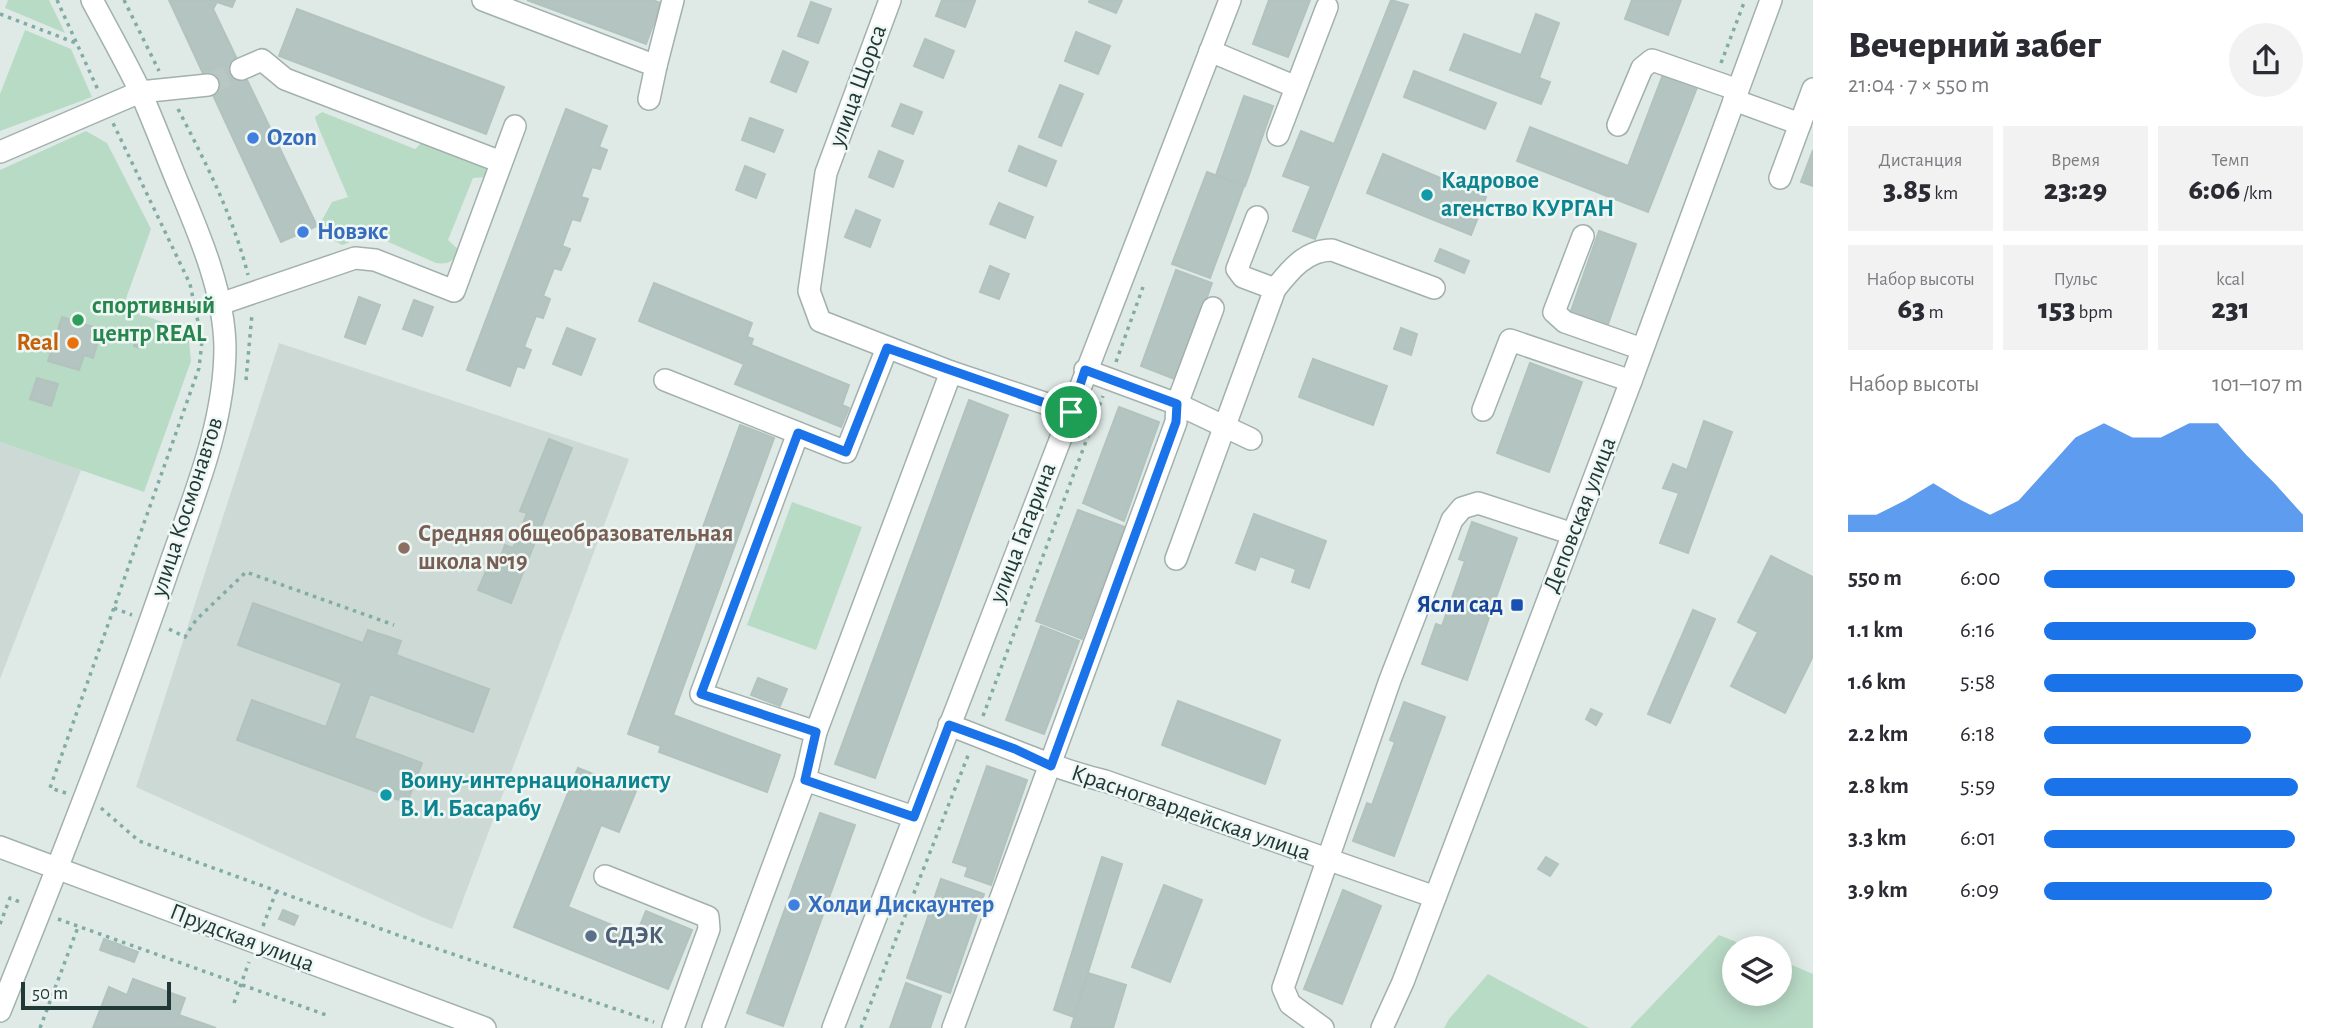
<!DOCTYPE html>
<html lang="ru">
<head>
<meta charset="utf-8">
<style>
  :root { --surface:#fff; --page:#f2f2f3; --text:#2b2b33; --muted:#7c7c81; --accent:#1a73e8 }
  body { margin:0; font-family:"Alegreya Sans",sans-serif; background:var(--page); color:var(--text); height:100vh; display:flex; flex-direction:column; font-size:26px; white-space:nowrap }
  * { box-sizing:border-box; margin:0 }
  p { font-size:23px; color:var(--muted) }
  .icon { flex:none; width:38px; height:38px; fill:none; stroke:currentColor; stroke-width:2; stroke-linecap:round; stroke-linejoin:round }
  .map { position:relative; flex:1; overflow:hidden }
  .drawer { display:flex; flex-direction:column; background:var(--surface); width:525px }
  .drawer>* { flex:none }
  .buttons { position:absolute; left:1722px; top:936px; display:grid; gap:14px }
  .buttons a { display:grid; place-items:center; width:70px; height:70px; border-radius:50%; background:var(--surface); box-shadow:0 4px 18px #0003; font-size:35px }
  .scale { position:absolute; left:21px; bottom:18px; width:150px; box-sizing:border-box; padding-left:7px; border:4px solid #213936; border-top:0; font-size:19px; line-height:24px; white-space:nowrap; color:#213936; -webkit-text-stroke:5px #eff7f4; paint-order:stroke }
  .pin { position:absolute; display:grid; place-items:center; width:60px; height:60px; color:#fff; margin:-30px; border:4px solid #fff; border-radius:50%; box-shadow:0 2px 7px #0007 }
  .round { display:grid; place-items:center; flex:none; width:74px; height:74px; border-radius:37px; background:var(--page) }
  .overview { display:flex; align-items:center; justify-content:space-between; height:119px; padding:0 35px }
  h1 { font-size:38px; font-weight:800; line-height:52px }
  .stats { display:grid; grid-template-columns:repeat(3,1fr); gap:10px; height:119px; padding:7px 35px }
  .stats div { display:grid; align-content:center; border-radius:0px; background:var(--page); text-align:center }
  .stats b { font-size:30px; font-weight:800 }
  .stats small { font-size:19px; font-weight:400 }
  .stats p { font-size:19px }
  .chart { height:196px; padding:14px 35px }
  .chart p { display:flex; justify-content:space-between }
  .chart svg { width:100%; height:126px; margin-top:7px; fill:var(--accent); opacity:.7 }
  ul { padding:0 35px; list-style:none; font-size:23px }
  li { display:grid; grid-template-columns:112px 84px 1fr; align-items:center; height:52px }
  li i { height:18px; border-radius:9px; background:var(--accent) }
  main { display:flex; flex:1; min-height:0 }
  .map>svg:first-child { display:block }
</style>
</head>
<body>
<main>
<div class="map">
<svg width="1813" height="1028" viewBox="0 0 1813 1028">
  <rect width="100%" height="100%" fill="#dfeae6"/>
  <g fill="#cdd9d5">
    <polygon points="279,343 629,459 452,929 424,918 136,787"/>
    <polygon points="0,442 81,470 0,679"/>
  </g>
  <g fill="#b8dbc6">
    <polygon points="8,0 49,0 65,33 5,8"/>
    <polygon points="25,30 71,49 92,97 0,131 0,94"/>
    <path d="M322,112L415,149L422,142L488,168L487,177L473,178L448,240L460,251C454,261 448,265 436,263L359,229L348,243L342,245L333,240L322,220L332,202L348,197L317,124L315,117Z"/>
    <polygon points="86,131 107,143 151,229 123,307 188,332 191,361 144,492 0,442 0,170"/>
    <polygon points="792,502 862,527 816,650 747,625"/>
    <polygon points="1719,935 1751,948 1734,948 1734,994 1780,994 1780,960 1813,974 1813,1028 1630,1028"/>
    <polygon points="1488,974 1589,1028 1444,1028 1449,1019"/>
  </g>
  <g fill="#b4c4c0" stroke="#b2c3be" stroke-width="2">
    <polygon points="169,0 235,0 232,7 217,2 213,9 317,226 281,242"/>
    <polygon points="527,0 652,0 661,3 646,44"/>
    <polygon points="942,0 975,1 965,27 936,16"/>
    <polygon points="1090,0 1122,0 1116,13 1089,2"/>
    <polygon points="1269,0 1310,0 1288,57 1253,44"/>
    <polygon points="1391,0 1408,5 1315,239 1293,231 1311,186 1283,176 1301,131 1334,144"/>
    <polygon points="1632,0 1681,0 1668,35 1625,19"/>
    <polygon points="811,2 831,9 818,43 798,36"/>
    <polygon points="297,9 504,87 486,134 279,56"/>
    <polygon points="1536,14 1559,23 1539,78 1550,82 1541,104 1450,70 1464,34 1521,55"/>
    <polygon points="1076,32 1110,46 1098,74 1065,61"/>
    <polygon points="925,39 954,51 943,78 914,66"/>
    <polygon points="783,51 808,62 796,92 771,82"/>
    <polygon points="1414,71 1496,103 1485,129 1404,97"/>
    <polygon points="1664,72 1698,85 1648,212 1517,161 1530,127 1628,166"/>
    <polygon points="1060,85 1083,94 1061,146 1039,137"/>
    <polygon points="1244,96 1273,106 1245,186 1216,175"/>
    <polygon points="901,104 922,112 913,134 892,126"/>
    <polygon points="566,109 607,126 599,147 607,150 600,169 592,167 581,197 588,199 580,221 572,219 562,246 570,249 561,270 554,268 543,296 550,299 543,318 536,316 524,347 531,350 524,368 517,366 510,386 467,370"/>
    <polygon points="750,118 783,130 774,152 742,140"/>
    <polygon points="1019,146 1056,161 1046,186 1009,171"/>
    <polygon points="1813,150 1813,186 1801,182"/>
    <polygon points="879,151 903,161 893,187 869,177"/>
    <polygon points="1383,154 1486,197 1471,235 1367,193"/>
    <polygon points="745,166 765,174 756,198 736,190"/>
    <polygon points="1207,172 1244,186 1210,278 1172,264"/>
    <polygon points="999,203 1033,217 1025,238 990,224"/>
    <polygon points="856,210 880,220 870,247 845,237"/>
    <polygon points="1599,231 1636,244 1607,327 1570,314"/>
    <polygon points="1440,249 1469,261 1464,273 1435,261"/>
    <polygon points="990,266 1009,274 999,299 980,292"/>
    <polygon points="1176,270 1212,283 1177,380 1141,366"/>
    <polygon points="654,283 752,323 747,337 753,339 751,345 849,385 842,405 849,408 841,427 735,384 744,364 639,321"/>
    <polygon points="359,297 380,305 365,344 345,337"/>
    <polygon points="414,300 433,307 422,336 403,329"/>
    <polygon points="62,317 93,327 88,342 97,344 93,358 84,355 79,370 48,361"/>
    <polygon points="567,328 595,339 581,375 553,364"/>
    <polygon points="1401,328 1417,334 1411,355 1394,349"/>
    <polygon points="135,340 142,342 140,348 134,346"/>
    <polygon points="1313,359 1387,386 1373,425 1299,397"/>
    <polygon points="1530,363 1582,382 1549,472 1497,453"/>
    <polygon points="37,378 58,384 51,406 30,399"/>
    <polygon points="969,400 1008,415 875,778 835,764"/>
    <polygon points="1119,407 1159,422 1124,521 1083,503"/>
    <polygon points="1704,421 1732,432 1688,553 1660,543 1679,493 1663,488 1673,464 1687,470"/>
    <polygon points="740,425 774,438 673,715 780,755 767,792 659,752 661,746 628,734"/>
    <polygon points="549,439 572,448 511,603 478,590 486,571 494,574 505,545 513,548 527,513 520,511"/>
    <polygon points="1078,510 1125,527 1082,639 1036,621"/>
    <polygon points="1254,514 1326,541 1309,588 1292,582 1296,569 1260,556 1255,570 1236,563"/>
    <polygon points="1472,522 1517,538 1467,680 1422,664 1436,624 1442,626 1465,561 1459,559"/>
    <polygon points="1771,556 1813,577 1813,656 1785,713 1731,686 1758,632 1738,622"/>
    <polygon points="253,603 363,643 368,630 401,641 396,655 489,689 473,732 370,694 354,738 422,763 407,803 237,740 252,700 326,727 342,683 238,645"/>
    <polygon points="1693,610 1715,619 1670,723 1648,714"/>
    <polygon points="1041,626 1079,641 1044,734 1006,720"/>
    <polygon points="758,678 787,689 780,706 751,695"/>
    <polygon points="1178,701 1280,740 1265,784 1162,745"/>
    <polygon points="1404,702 1445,717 1394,856 1353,841 1367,803 1372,805 1395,742 1390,740"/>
    <polygon points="1591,709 1602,714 1596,725 1586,719"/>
    <polygon points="987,766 1027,780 991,885 965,876 968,867 953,862"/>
    <polygon points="578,768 636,791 619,832 601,825 568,907 636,935 646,911 692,930 668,989 514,927"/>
    <polygon points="820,813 855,825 783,1026 747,1013"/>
    <polygon points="1102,857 1122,864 1074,1017 1054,1010"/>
    <polygon points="1546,857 1558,864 1550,876 1538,869"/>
    <polygon points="941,879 984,894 950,993 907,978"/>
    <polygon points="1164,885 1202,900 1170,982 1132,967"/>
    <polygon points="1343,890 1381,906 1342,1004 1304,989"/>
    <polygon points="283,910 298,916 294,925 279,919"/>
    <polygon points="104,939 121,945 117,956 100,950"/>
    <polygon points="122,946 138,952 134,962 118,956"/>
    <polygon points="1088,973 1126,985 1113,1028 1071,1028"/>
    <polygon points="133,979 185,998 179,1015 216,1028 93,1028 109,987 127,995"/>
    <polygon points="906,983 941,996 930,1028 890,1028"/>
  </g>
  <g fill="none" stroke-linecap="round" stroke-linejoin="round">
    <polyline stroke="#b9c7c3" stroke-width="21" stroke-dasharray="21 10" stroke-linecap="butt" points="208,85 241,69"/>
    <g stroke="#a2b1ae" stroke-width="24">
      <g id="minor">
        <polyline points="483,0 656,66 649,99"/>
        <polyline points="890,0 826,173 809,291 820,321 951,372 1071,412"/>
        <polyline points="1210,51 1296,87"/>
        <polyline points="656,66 673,0"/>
        <polyline points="241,69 262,60 285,79 501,162"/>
        <polyline points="1734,100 1800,124"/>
        <polyline points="1618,125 1642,68 1652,60 1738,90"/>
        <polyline points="1278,135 1327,7"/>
        <polyline points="0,152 140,92 208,85"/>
        <polyline points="1780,178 1813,89"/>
        <polyline points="1257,217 1237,269 1243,277 1275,289"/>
        <polyline points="1583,236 1554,312 1565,322 1642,349"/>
        <polyline points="220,304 355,258 375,260 454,291 515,126"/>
        <polyline points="1085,370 1177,404 1251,439"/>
        <polyline points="665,380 846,452 887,348"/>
        <polyline points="1483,410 1510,340 1631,381"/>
        <polyline points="798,433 701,694 816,732"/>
        <path d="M1176,559L1275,289C1290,270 1306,250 1332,250L1434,288"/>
        <path d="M949,725C1001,744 1051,768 1105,781L1435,897"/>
        <polyline points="805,780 914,817"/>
        <polyline points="0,847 485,1028"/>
        <polyline points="605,876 708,917 709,929 673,1028"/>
        <path d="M0,1011C58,868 115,723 166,576C191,502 225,427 225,347C224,292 200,236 179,186C166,155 154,122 140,91C125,60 108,30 92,0"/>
        <polyline points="713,1028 805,780 816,732 951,372"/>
        <polyline points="833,1028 1230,0"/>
        <polyline points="953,1028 1176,422 1177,404 1213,308"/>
        <polyline points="1323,1028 1290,1004 1283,988 1390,680 1452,520 1462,508 1478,503 1573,534"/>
        <polyline points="1382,1028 1403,982 1631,381 1771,0"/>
      </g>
    </g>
    <g stroke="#80aca4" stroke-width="3.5" stroke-dasharray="3.5 5" stroke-linecap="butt">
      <polyline points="57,0 98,90"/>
      <polyline points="124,0 159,71"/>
      <polyline points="0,14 76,43"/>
      <polyline points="1721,63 1745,0"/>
      <path d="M178,109C206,163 233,216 248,275"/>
      <polyline points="1116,362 1143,287"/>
      <polyline points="246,380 252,314"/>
      <polyline points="114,608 132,615"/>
      <polyline points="169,629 185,637 196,620 246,572 394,625"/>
      <polyline points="983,716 1103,396"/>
      <polyline points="66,793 50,788 199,368 202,341 190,284 113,123"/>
      <polyline points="101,808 139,841 417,942 654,1022"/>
      <polyline points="58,919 329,1016"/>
      <polyline points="0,924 10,898 22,903"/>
      <polyline points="263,926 276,892"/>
      <polyline points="234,1003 249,962"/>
      <polyline points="40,1028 78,927"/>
      <polyline points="861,1028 969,753"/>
    </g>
    <use href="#minor" stroke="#fff" stroke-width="21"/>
  </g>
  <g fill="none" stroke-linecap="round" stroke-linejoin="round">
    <g stroke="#fff" stroke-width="14">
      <polygon id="route" points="887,348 1071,412 1085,370 1177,404 1176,422 1051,766 1015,749 949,725 914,817 805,780 816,732 701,694 798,433 846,452"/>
    </g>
    <use href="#route" stroke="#1a73e8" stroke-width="9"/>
  </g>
  <g fill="#3f7fe0" stroke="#eff7f4" stroke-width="2.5">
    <circle cx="253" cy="138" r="7"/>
    <circle cx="303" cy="232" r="7"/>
    <circle cx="794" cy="905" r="7"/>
  </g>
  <g fill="#0f9aa8" stroke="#eff7f4" stroke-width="2.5">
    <circle cx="1427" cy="195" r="7"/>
    <circle cx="386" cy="795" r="7"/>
  </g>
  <circle fill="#2e9e5b" stroke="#eff7f4" stroke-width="2.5" cx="78" cy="320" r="7"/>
  <circle fill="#e8710a" stroke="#eff7f4" stroke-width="2.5" cx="73" cy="343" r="7"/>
  <circle fill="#8d6e63" stroke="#eff7f4" stroke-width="2.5" cx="404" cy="548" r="7"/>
  <rect fill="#1a4fb4" stroke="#eff7f4" stroke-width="2.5" x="1510" y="598" width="14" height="14" rx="3.5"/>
  <circle fill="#5c6f8a" stroke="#eff7f4" stroke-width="2.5" cx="591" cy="936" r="7"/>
  <g text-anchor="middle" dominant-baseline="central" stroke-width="5" stroke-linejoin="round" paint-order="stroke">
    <g font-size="24" fill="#213936" stroke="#eff7f4">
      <text transform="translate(858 86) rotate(-70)">улица Щорса</text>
      <text transform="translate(187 507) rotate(-72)">улица Космонавтов</text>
      <text transform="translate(1580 515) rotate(-69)">Деповская улица</text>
      <text transform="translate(1023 533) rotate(-69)">улица Гагарина</text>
      <text transform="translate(1191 813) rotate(19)">Красногвардейская улица</text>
      <text transform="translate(242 938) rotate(21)">Прудская улица</text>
    </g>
    <g font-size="24" font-weight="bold" fill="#366cbe" stroke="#eff7f4" text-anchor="start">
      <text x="267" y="138">Ozon</text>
      <text x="317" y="232">Новэкс</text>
      <text x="808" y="905">Холди Дискаунтер</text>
    </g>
    <g font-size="24" font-weight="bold" fill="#0d838f" stroke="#eff7f4" text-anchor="start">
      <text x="1441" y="181">Кадровое<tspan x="1441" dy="28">агенство КУРГАН</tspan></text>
      <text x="400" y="781">Воину-интернационалисту<tspan x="400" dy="28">В. И. Басарабу</tspan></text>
    </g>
    <g font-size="24" font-weight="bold" fill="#27864d" stroke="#eff7f4" text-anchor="start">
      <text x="92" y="306">спортивный<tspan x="92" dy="28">центр REAL</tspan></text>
    </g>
    <g font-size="24" font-weight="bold" fill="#c56008" stroke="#eff7f4" text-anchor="end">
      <text x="59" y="343">Real</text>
    </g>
    <g font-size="24" font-weight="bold" fill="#785e54" stroke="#eff7f4" text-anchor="start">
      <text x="418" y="534">Средняя общеобразовательная<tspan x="418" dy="28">школа №19</tspan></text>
    </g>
    <g font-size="24" font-weight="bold" fill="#164399" stroke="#eff7f4" text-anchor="end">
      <text x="1503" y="605">Ясли сад</text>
    </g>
    <g font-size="24" font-weight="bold" fill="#4e5e75" stroke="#eff7f4" text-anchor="start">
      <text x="605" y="936">СДЭК</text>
    </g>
  </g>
</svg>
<div class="buttons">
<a><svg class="icon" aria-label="layers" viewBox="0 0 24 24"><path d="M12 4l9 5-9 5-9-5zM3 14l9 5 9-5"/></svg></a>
</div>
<div class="scale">50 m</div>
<div class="pin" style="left:1071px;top:412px;background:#1e9e55"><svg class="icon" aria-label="arrive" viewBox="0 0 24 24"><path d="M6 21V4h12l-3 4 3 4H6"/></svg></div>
</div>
<section class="drawer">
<div class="overview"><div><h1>Вечерний забег</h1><p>21:04 · 7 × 550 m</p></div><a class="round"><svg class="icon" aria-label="share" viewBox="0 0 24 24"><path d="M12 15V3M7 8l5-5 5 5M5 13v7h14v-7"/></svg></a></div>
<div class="stats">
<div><p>Дистанция</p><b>3.85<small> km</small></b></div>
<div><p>Время</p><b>23:29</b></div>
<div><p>Темп</p><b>6:06<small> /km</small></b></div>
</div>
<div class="stats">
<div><p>Набор высоты</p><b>63<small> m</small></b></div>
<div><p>Пульс</p><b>153<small> bpm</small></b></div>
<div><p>kcal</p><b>231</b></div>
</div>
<div class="chart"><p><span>Набор высоты</span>101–107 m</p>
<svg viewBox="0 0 160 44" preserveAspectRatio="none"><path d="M0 44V38L10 38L20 33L30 27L40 33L50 38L60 33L70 22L80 11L90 6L100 11L110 11L120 6L130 6L140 17L150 27L160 38V44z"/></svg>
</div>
<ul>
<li><b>550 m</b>6:00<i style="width:97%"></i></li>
<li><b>1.1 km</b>6:16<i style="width:82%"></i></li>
<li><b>1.6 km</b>5:58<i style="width:100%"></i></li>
<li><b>2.2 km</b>6:18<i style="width:80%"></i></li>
<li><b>2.8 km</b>5:59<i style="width:98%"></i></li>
<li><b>3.3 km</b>6:01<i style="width:97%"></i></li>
<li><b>3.9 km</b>6:09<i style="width:88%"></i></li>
</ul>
</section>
</main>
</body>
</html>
